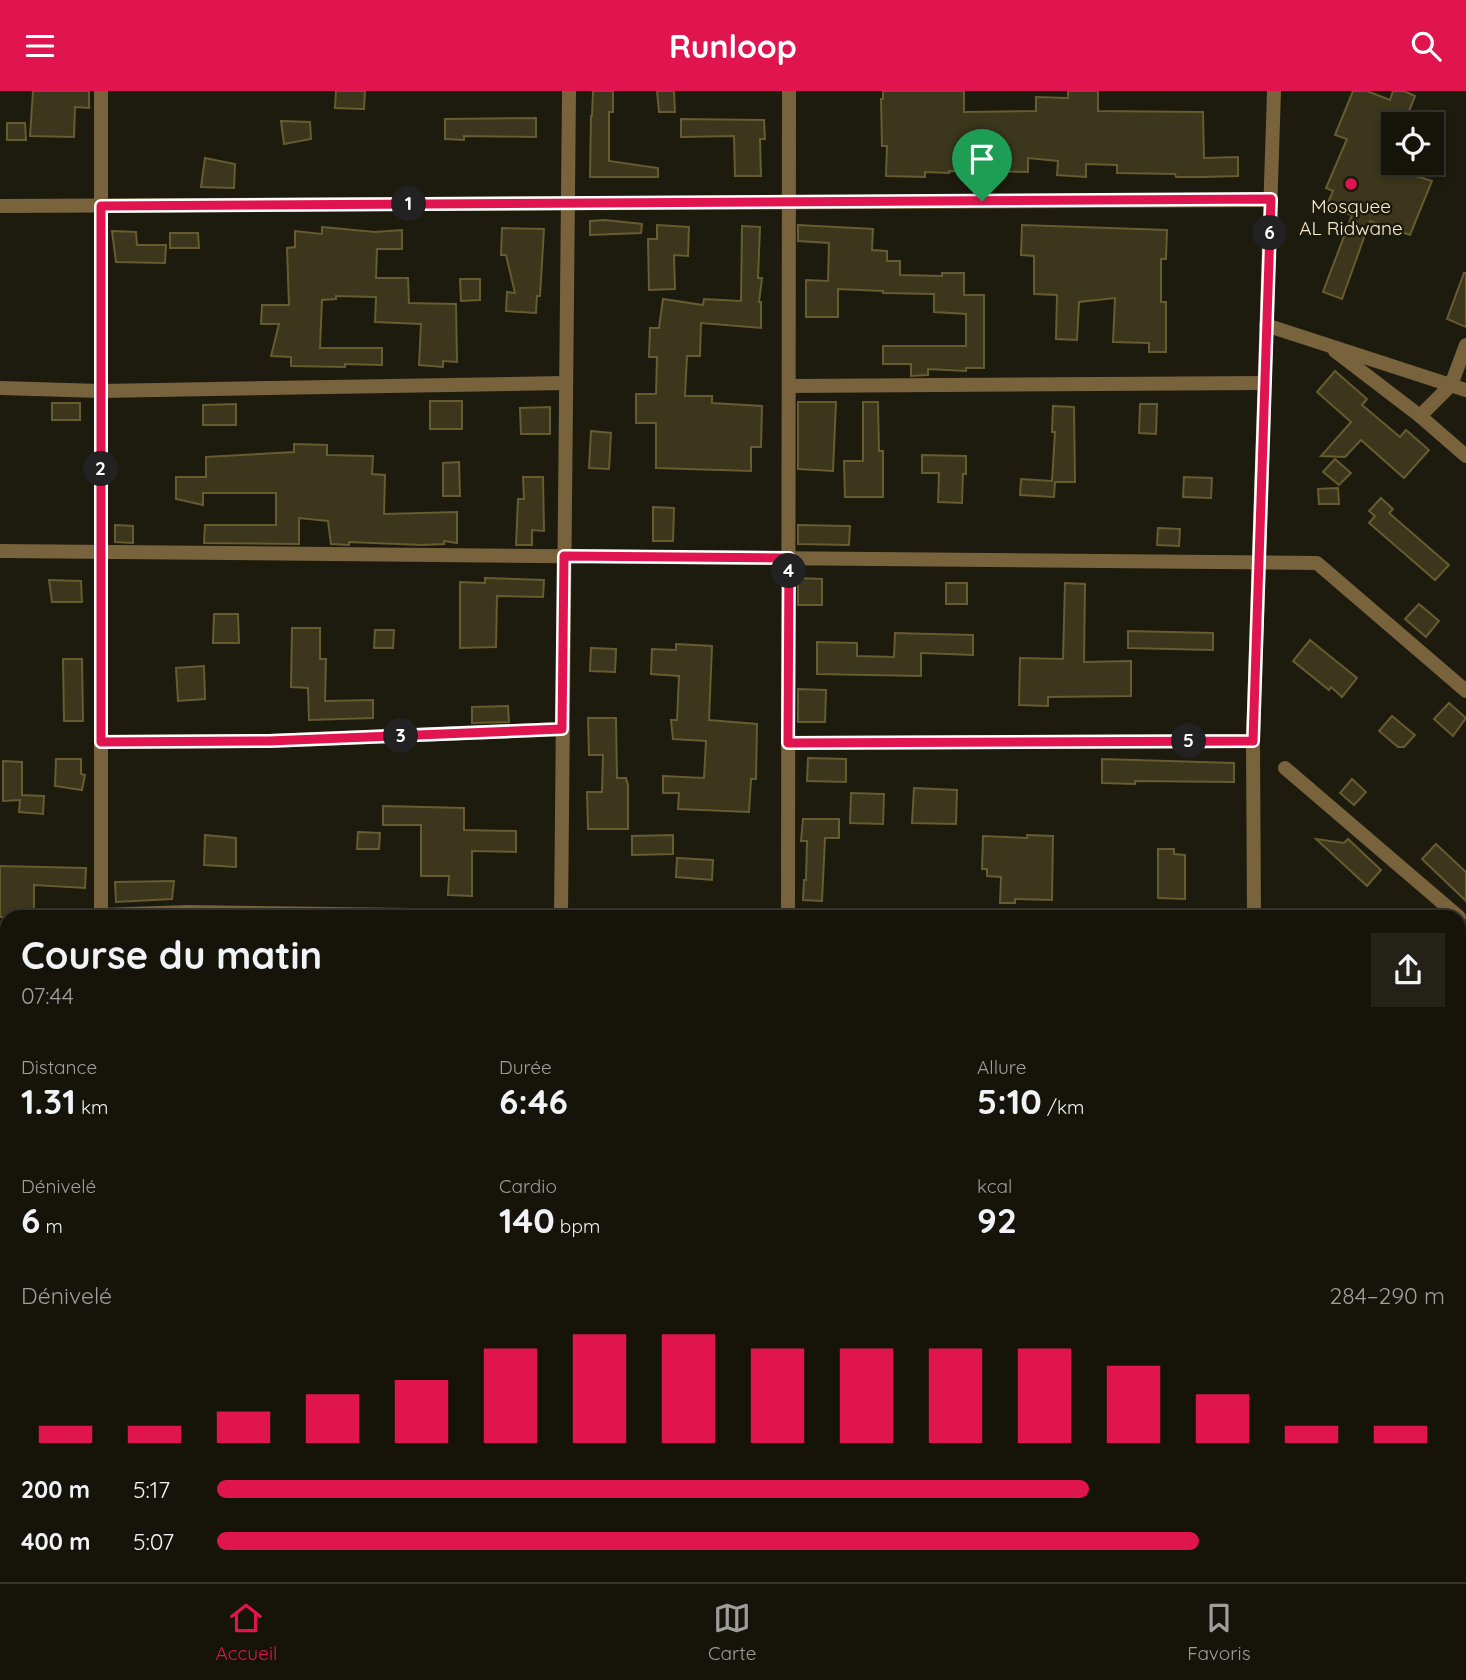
<!DOCTYPE html>
<html lang="fr">
<head>
<meta charset="utf-8">
<style>
  :root { --surface:#16140a; --page:#232118; --text:#f1f3f6; --muted:#9e9e9c; --line:#35332b; --accent:#e01550 }
  body { margin:0; font-family:Quicksand,sans-serif; background:var(--page); color:var(--text); height:100vh; display:flex; flex-direction:column; font-size:26px; white-space:nowrap }
  * { box-sizing:border-box; margin:0 }
  p { font-size:23px; color:var(--muted) }
  .icon { flex:none; width:38px; height:38px; fill:none; stroke:currentColor; stroke-width:2; stroke-linecap:round; stroke-linejoin:round }
  .map { position:relative; flex:1; overflow:hidden }
  .sheet { position:absolute; left:0px; top:819px; width:1466px; height:672px; display:flex; flex-direction:column; background:var(--surface); border-radius:21px 21px 0 0; box-shadow:0 4px 10px #0003,0 0 0 2px var(--line) }
  .sheet>* { flex:none }
  .buttons { position:absolute; left:1381px; top:21px; display:grid; gap:14px }
  .buttons a { display:grid; place-items:center; width:63px; height:63px; border-radius:0px; background:var(--surface); box-shadow:0 4px 10px #0003,0 0 0 2px var(--line); font-size:35px }
  .pin { position:absolute; display:grid; place-items:center; width:60px; height:60px; color:#fff; margin:-72px -30px; border-radius:50% 50% 50% 0; rotate:-45deg; box-shadow:0 0 7px #0007 }
  .pin .icon { rotate:45deg }
  .km { position:absolute; width:35px; height:35px; margin:-18px; border-radius:50%; background:#222; color:#fff; font-size:19px; line-height:35px; text-align:center }
  .round { display:grid; place-items:center; flex:none; width:74px; height:74px; border-radius:0px; background:var(--page) }
  .head { display:flex; align-items:center; justify-content:space-between; height:119px; padding:0 21px }
  h1 { font-size:38px; font-weight:700; line-height:52px }
  .stats { display:grid; grid-template-columns:repeat(3,1fr); gap:10px; height:119px; padding:7px 21px }
  .stats div { display:grid; align-content:center }
  .stats b { font-size:35px; font-weight:700 }
  .stats small { font-size:19px; font-weight:400 }
  .stats p { font-size:19px }
  .chart { height:196px; padding:14px 21px }
  .chart p { display:flex; justify-content:space-between }
  .chart svg { width:100%; height:126px; margin-top:7px; stroke:var(--accent); stroke-width:6 }
  ul { padding:0 21px; list-style:none; font-size:23px }
  li { display:grid; grid-template-columns:112px 84px 1fr; align-items:center; height:52px }
  li i { height:18px; border-radius:9px; background:var(--accent) }
  header { display:flex; justify-content:space-between; align-items:center; height:91px; padding:0 21px; background:var(--accent); color:#fff; font-size:32px; font-weight:700 }
  .menu { display:flex; justify-content:space-around; align-items:center; height:98px; border-top:2px solid var(--line); background:var(--surface); font-size:19px; color:var(--muted) }
  .menu a { display:grid; justify-items:center; gap:4px }
  .menu .on { color:var(--accent) }
  .map>svg:first-child { display:block }
</style>
</head>
<body>
<header><svg class="icon" aria-label="menu" viewBox="0 0 24 24"><path d="M4 6h16M4 12h16M4 18h16"/></svg>Runloop<svg class="icon" aria-label="search" viewBox="0 0 24 24"><circle cx="10" cy="10" r="6"/><path d="M15 15l6 6"/></svg></header>
<div class="map">
<svg width="1466" height="1491" viewBox="0 0 1466 1491">
  <rect width="100%" height="100%" fill="#1d1a0e"/>
  <g fill="#3c361c" stroke="#665c30" stroke-width="2">
    <polygon points="33,0 89,0 89,17 75,16 74,46 30,45"/>
    <polygon points="336,0 365,0 364,18 335,17"/>
    <polygon points="593,0 613,0 613,21 609,21 609,70 658,77 658,86 590,86 591,25 592,25"/>
    <polygon points="657,0 674,0 675,21 659,21"/>
    <polygon points="883,0 964,0 964,21 1036,20 1036,6 1068,7 1068,0 1098,0 1098,20 1203,21 1204,67 1238,66 1238,85 1203,86 1176,86 1175,83 1117,82 1117,74 1086,73 1086,86 1057,84 1058,70 1028,67 1028,81 949,80 949,82 925,81 925,86 886,85 887,55 882,55 881,8 883,8"/>
    <polygon points="1353,0 1367,0 1390,9 1393,0 1404,0 1415,5 1404,33 1393,33 1393,78 1432,90 1410,144 1370,130 1342,208 1323,201 1352,124 1326,116 1333,100 1326,97 1347,48 1335,44"/>
    <polygon points="536,27 536,46 464,45 464,49 445,48 445,28"/>
    <polygon points="681,28 764,29 765,48 760,48 761,85 735,85 734,45 681,46"/>
    <polygon points="281,30 310,31 311,48 284,53"/>
    <polygon points="7,32 25,32 26,49 7,49"/>
    <polygon points="205,67 235,73 234,97 201,96"/>
    <polygon points="605,129 642,133 641,142 590,144 590,130"/>
    <polygon points="657,134 689,136 688,165 674,164 675,198 649,199 648,148 657,148"/>
    <polygon points="798,134 873,138 872,159 887,160 887,170 900,170 900,184 942,185 942,182 964,182 964,204 984,204 984,277 966,277 966,280 928,278 928,284 911,285 911,273 883,273 883,255 966,255 966,223 934,221 934,203 883,202 883,200 838,198 838,226 806,226 806,189 828,190 829,152 798,150"/>
    <polygon points="1022,134 1167,139 1166,168 1161,168 1161,211 1166,211 1166,261 1149,261 1149,252 1113,251 1115,207 1079,211 1077,249 1056,248 1057,204 1034,203 1034,165 1021,164"/>
    <polygon points="742,135 760,136 758,187 762,187 759,211 761,211 761,237 701,232 700,265 687,265 685,305 712,305 712,312 762,315 761,356 751,356 751,380 656,377 656,332 636,332 636,303 656,303 657,266 649,266 650,237 659,237 663,208 703,214 704,208 741,210"/>
    <polygon points="322,136 375,141 402,139 402,158 377,158 376,187 408,187 409,212 456,213 457,271 443,270 443,276 419,274 421,233 375,231 376,206 336,205 336,208 322,209 320,257 382,257 382,274 345,273 345,276 291,275 291,266 271,265 279,233 261,233 262,214 289,214 287,157 295,156 295,140 322,143"/>
    <polygon points="502,137 544,138 540,205 537,205 536,222 506,220 507,201 515,202 506,164 501,164"/>
    <polygon points="112,140 136,141 137,154 166,154 165,172 116,171"/>
    <polygon points="170,142 198,142 199,157 170,157"/>
    <polygon points="1464,182 1466,182 1466,236 1447,228"/>
    <polygon points="460,188 480,188 480,209 461,210"/>
    <polygon points="1335,280 1367,308 1362,314 1400,346 1406,339 1429,359 1404,387 1361,349 1345,366 1321,365 1351,331 1317,301"/>
    <rect x="430" y="310" width="32" height="28"/>
    <polygon points="798,311 836,311 833,380 798,378"/>
    <polygon points="863,311 878,311 879,360 883,360 883,406 845,406 844,370 863,370"/>
    <rect x="52" y="312" width="28" height="17"/>
    <polygon points="236,313 236,334 203,334 203,314"/>
    <polygon points="1140,313 1157,313 1156,343 1139,342"/>
    <polygon points="1053,315 1074,316 1075,391 1055,391 1054,406 1020,404 1021,388 1052,390 1055,341 1052,341"/>
    <polygon points="550,316 550,343 521,343 520,317"/>
    <polygon points="591,340 611,342 609,378 589,377"/>
    <polygon points="294,353 327,354 327,364 373,365 372,383 385,384 384,423 457,421 457,452 444,450 444,453 422,454 349,451 349,454 331,453 328,430 299,427 299,453 204,452 205,434 276,434 276,402 203,402 203,414 176,408 176,386 206,386 206,366 294,361"/>
    <polygon points="922,364 966,365 966,383 963,383 962,412 938,411 939,382 922,382"/>
    <polygon points="1335,368 1351,382 1339,394 1323,381"/>
    <polygon points="459,371 460,405 443,405 443,372"/>
    <polygon points="523,386 543,386 544,440 532,439 532,454 516,454 518,408 524,408"/>
    <polygon points="1184,386 1212,387 1211,407 1183,406"/>
    <polygon points="1338,397 1339,413 1319,413 1318,398"/>
    <polygon points="1381,407 1393,418 1389,422 1449,474 1435,489 1369,432 1375,425 1369,420"/>
    <polygon points="653,416 674,417 673,450 653,450"/>
    <polygon points="115,434 133,435 133,452 115,451"/>
    <polygon points="798,434 850,435 849,454 798,453"/>
    <polygon points="1158,437 1180,438 1179,455 1157,454"/>
    <polygon points="485,487 544,489 543,506 497,505 496,556 460,557 460,491 485,492"/>
    <polygon points="798,487 822,488 822,514 798,514"/>
    <polygon points="49,489 81,490 82,511 52,511"/>
    <rect x="946" y="492" width="21" height="21"/>
    <polygon points="1065,492 1085,493 1084,571 1131,570 1131,605 1048,606 1048,615 1019,614 1020,567 1063,568"/>
    <polygon points="1419,513 1439,530 1426,546 1405,528"/>
    <polygon points="214,523 238,523 239,552 213,552"/>
    <polygon points="292,537 320,537 320,568 326,568 325,610 373,609 373,627 309,629 308,597 291,596"/>
    <polygon points="375,539 394,539 393,557 374,557"/>
    <polygon points="1128,540 1213,542 1213,559 1128,557"/>
    <polygon points="895,542 973,544 973,564 921,562 921,585 817,583 817,551 857,552 857,565 894,566"/>
    <polygon points="1310,549 1357,587 1342,606 1331,596 1329,599 1293,570"/>
    <polygon points="676,553 712,555 709,629 757,633 756,688 751,688 749,721 678,718 679,702 663,702 663,685 704,687 706,650 673,648 671,629 677,629 679,585 651,583 652,558 676,559"/>
    <polygon points="591,557 616,558 615,581 590,580"/>
    <polygon points="63,568 82,568 83,630 64,630"/>
    <polygon points="204,575 205,608 178,610 176,577"/>
    <polygon points="798,598 826,599 825,631 798,631"/>
    <polygon points="1449,612 1466,627 1453,645 1434,628"/>
    <polygon points="508,615 509,631 472,632 472,616"/>
    <polygon points="1392,625 1415,644 1404,656 1398,656 1379,640"/>
    <polygon points="588,627 616,627 617,687 626,687 628,694 628,738 588,738 587,701 602,701 603,664 589,664"/>
    <polygon points="808,667 846,668 846,691 807,690"/>
    <polygon points="56,668 81,668 81,683 85,684 82,699 55,695"/>
    <polygon points="1102,668 1234,672 1234,691 1135,690 1135,693 1102,692"/>
    <polygon points="3,670 22,671 22,704 44,705 43,723 19,721 20,709 3,710"/>
    <polygon points="1352,688 1366,701 1354,714 1340,702"/>
    <polygon points="914,697 957,699 956,733 912,732"/>
    <polygon points="851,702 884,703 883,733 850,732"/>
    <polygon points="383,715 464,717 464,739 516,740 516,761 472,760 472,805 448,804 449,785 421,785 421,734 383,734"/>
    <polygon points="803,728 839,728 839,747 825,747 822,810 803,809 804,789 806,789 807,750 801,750"/>
    <polygon points="358,741 380,742 379,758 357,758"/>
    <polygon points="205,744 236,747 236,776 204,774"/>
    <polygon points="673,744 673,763 632,764 632,745"/>
    <polygon points="1027,744 1053,745 1052,809 1015,808 1015,812 1000,812 1001,786 987,785 987,778 982,778 983,745 1027,747"/>
    <polygon points="1316,748 1344,752 1348,748 1381,779 1367,795"/>
    <polygon points="1436,753 1466,781 1466,810 1422,768"/>
    <polygon points="1158,758 1174,758 1174,763 1185,764 1185,808 1158,807"/>
    <polygon points="677,767 713,769 712,789 676,786"/>
    <polygon points="0,775 86,777 85,797 34,794 34,826 0,826"/>
    <polygon points="174,790 172,808 116,811 115,791"/>
  </g>
  <g fill="none" stroke-linecap="round" stroke-linejoin="round">
    <g stroke="#78633d" stroke-width="14">
      <polyline points="101,0 101,826"/>
      <polyline points="0,115 1271,109"/>
      <polyline points="1266,234 1466,299"/>
      <polyline points="1335,260 1420,325 1466,365"/>
      <polyline points="789,295 1265,292"/>
      <polyline points="0,297 101,300 566,292"/>
      <polyline points="1420,325 1451,294 1466,254"/>
      <polyline points="0,460 1317,472 1466,600"/>
      <polyline points="101,651 269,650 563,638"/>
      <polyline points="788,652 1253,650"/>
      <polyline points="1285,677 1459,826"/>
      <polyline points="101,824 188,821 560,826"/>
      <polyline points="788,825 1254,826"/>
      <polyline points="561,826 569,0"/>
      <polyline points="788,826 789,0"/>
      <polyline points="1460,888 1466,881"/>
      <polyline points="0,1000 7,1000"/>
      <polyline points="1460,1049 1466,1055"/>
      <polyline points="0,1182 7,1182"/>
      <polyline points="1460,1219 1466,1224"/>
      <polyline points="0,1358 7,1358"/>
      <polyline points="1460,1479 1466,1485"/>
      <polyline points="102,1484 102,1491"/>
      <polyline points="554,1491 554,1484"/>
      <polyline points="787,1491 787,1484"/>
    </g>
    <g stroke="#78633d" stroke-width="14">
      <polyline points="1254,826 1253,650 1274,0"/>
      <polyline points="1261,1491 1261,1484"/>
    </g>
  </g>
  <g fill="none" stroke-linecap="round" stroke-linejoin="round">
    <g stroke="#fff" stroke-width="14">
      <polygon id="route" points="1271,108 1253,650 788,652 789,467 564,465 562,638 269,650 101,651 101,115"/>
    </g>
    <use href="#route" stroke="#e01550" stroke-width="9"/>
  </g>
  <circle fill="#e01550" stroke="#1d1a0e" stroke-width="2.5" cx="1351" cy="93" r="7"/>
  <g text-anchor="middle" dominant-baseline="central" stroke-width="5" stroke-linejoin="round" paint-order="stroke">
    <g font-size="19" fill="#faeecf" stroke="#1d1a0e">
      <text x="1351" y="115">Mosquee<tspan x="1351" dy="22">AL Ridwane</tspan></text>
    </g>
  </g>
</svg>
<div class="buttons">
<a><svg class="icon" aria-label="locate" viewBox="0 0 24 24"><circle cx="12" cy="12" r="6"/><path d="M12 2v4M12 18v4M2 12h4M18 12h4"/></svg></a>
</div>
<div class="pin" style="left:982px;top:110px;background:#1e9e55"><svg class="icon" aria-label="arrive" viewBox="0 0 24 24"><path d="M6 21V4h12l-3 4 3 4H6"/></svg></div>
<b class="km" style="left:409px;top:113px">1</b>
<b class="km" style="left:101px;top:378px">2</b>
<b class="km" style="left:401px;top:645px">3</b>
<b class="km" style="left:789px;top:480px">4</b>
<b class="km" style="left:1189px;top:650px">5</b>
<b class="km" style="left:1270px;top:142px">6</b>
<section class="sheet">
<div class="head"><div><h1>Course du matin</h1><p>07:44</p></div><a class="round"><svg class="icon" aria-label="share" viewBox="0 0 24 24"><path d="M12 15V3M7 8l5-5 5 5M5 13v7h14v-7"/></svg></a></div>
<div class="stats">
<div><p>Distance</p><b>1.31<small> km</small></b></div>
<div><p>Durée</p><b>6:46</b></div>
<div><p>Allure</p><b>5:10<small> /km</small></b></div>
</div>
<div class="stats">
<div><p>Dénivelé</p><b>6<small> m</small></b></div>
<div><p>Cardio</p><b>140<small> bpm</small></b></div>
<div><p>kcal</p><b>92</b></div>
</div>
<div class="chart"><p><span>Dénivelé</span>284–290 m</p>
<svg viewBox="0 0 160 44" preserveAspectRatio="none"><path d="M5 44V38M15 44V38M25 44V33M35 44V27M45 44V22M55 44V11M65 44V6M75 44V6M85 44V11M95 44V11M105 44V11M115 44V11M125 44V17M135 44V27M145 44V38M155 44V38"/></svg>
</div>
<ul>
<li><b>200 m</b>5:17<i style="width:71%"></i></li>
<li><b>400 m</b>5:07<i style="width:80%"></i></li>
</ul>
</section>
</div>
<nav class="menu">
<a class="on"><svg class="icon" aria-label="home" viewBox="0 0 24 24"><path d="M3 11l9-7 9 7M6 9v11h12V9"/></svg>Accueil</a>
<a><svg class="icon" aria-label="map" viewBox="0 0 24 24"><path d="M3 6l6-2 6 2 6-2v14l-6 2-6-2-6 2zM9 4v14M15 6v14"/></svg>Carte</a>
<a><svg class="icon" aria-label="saved" viewBox="0 0 24 24"><path d="M7 4h10v16l-5-4-5 4z"/></svg>Favoris</a>
</nav>
</body>
</html>
